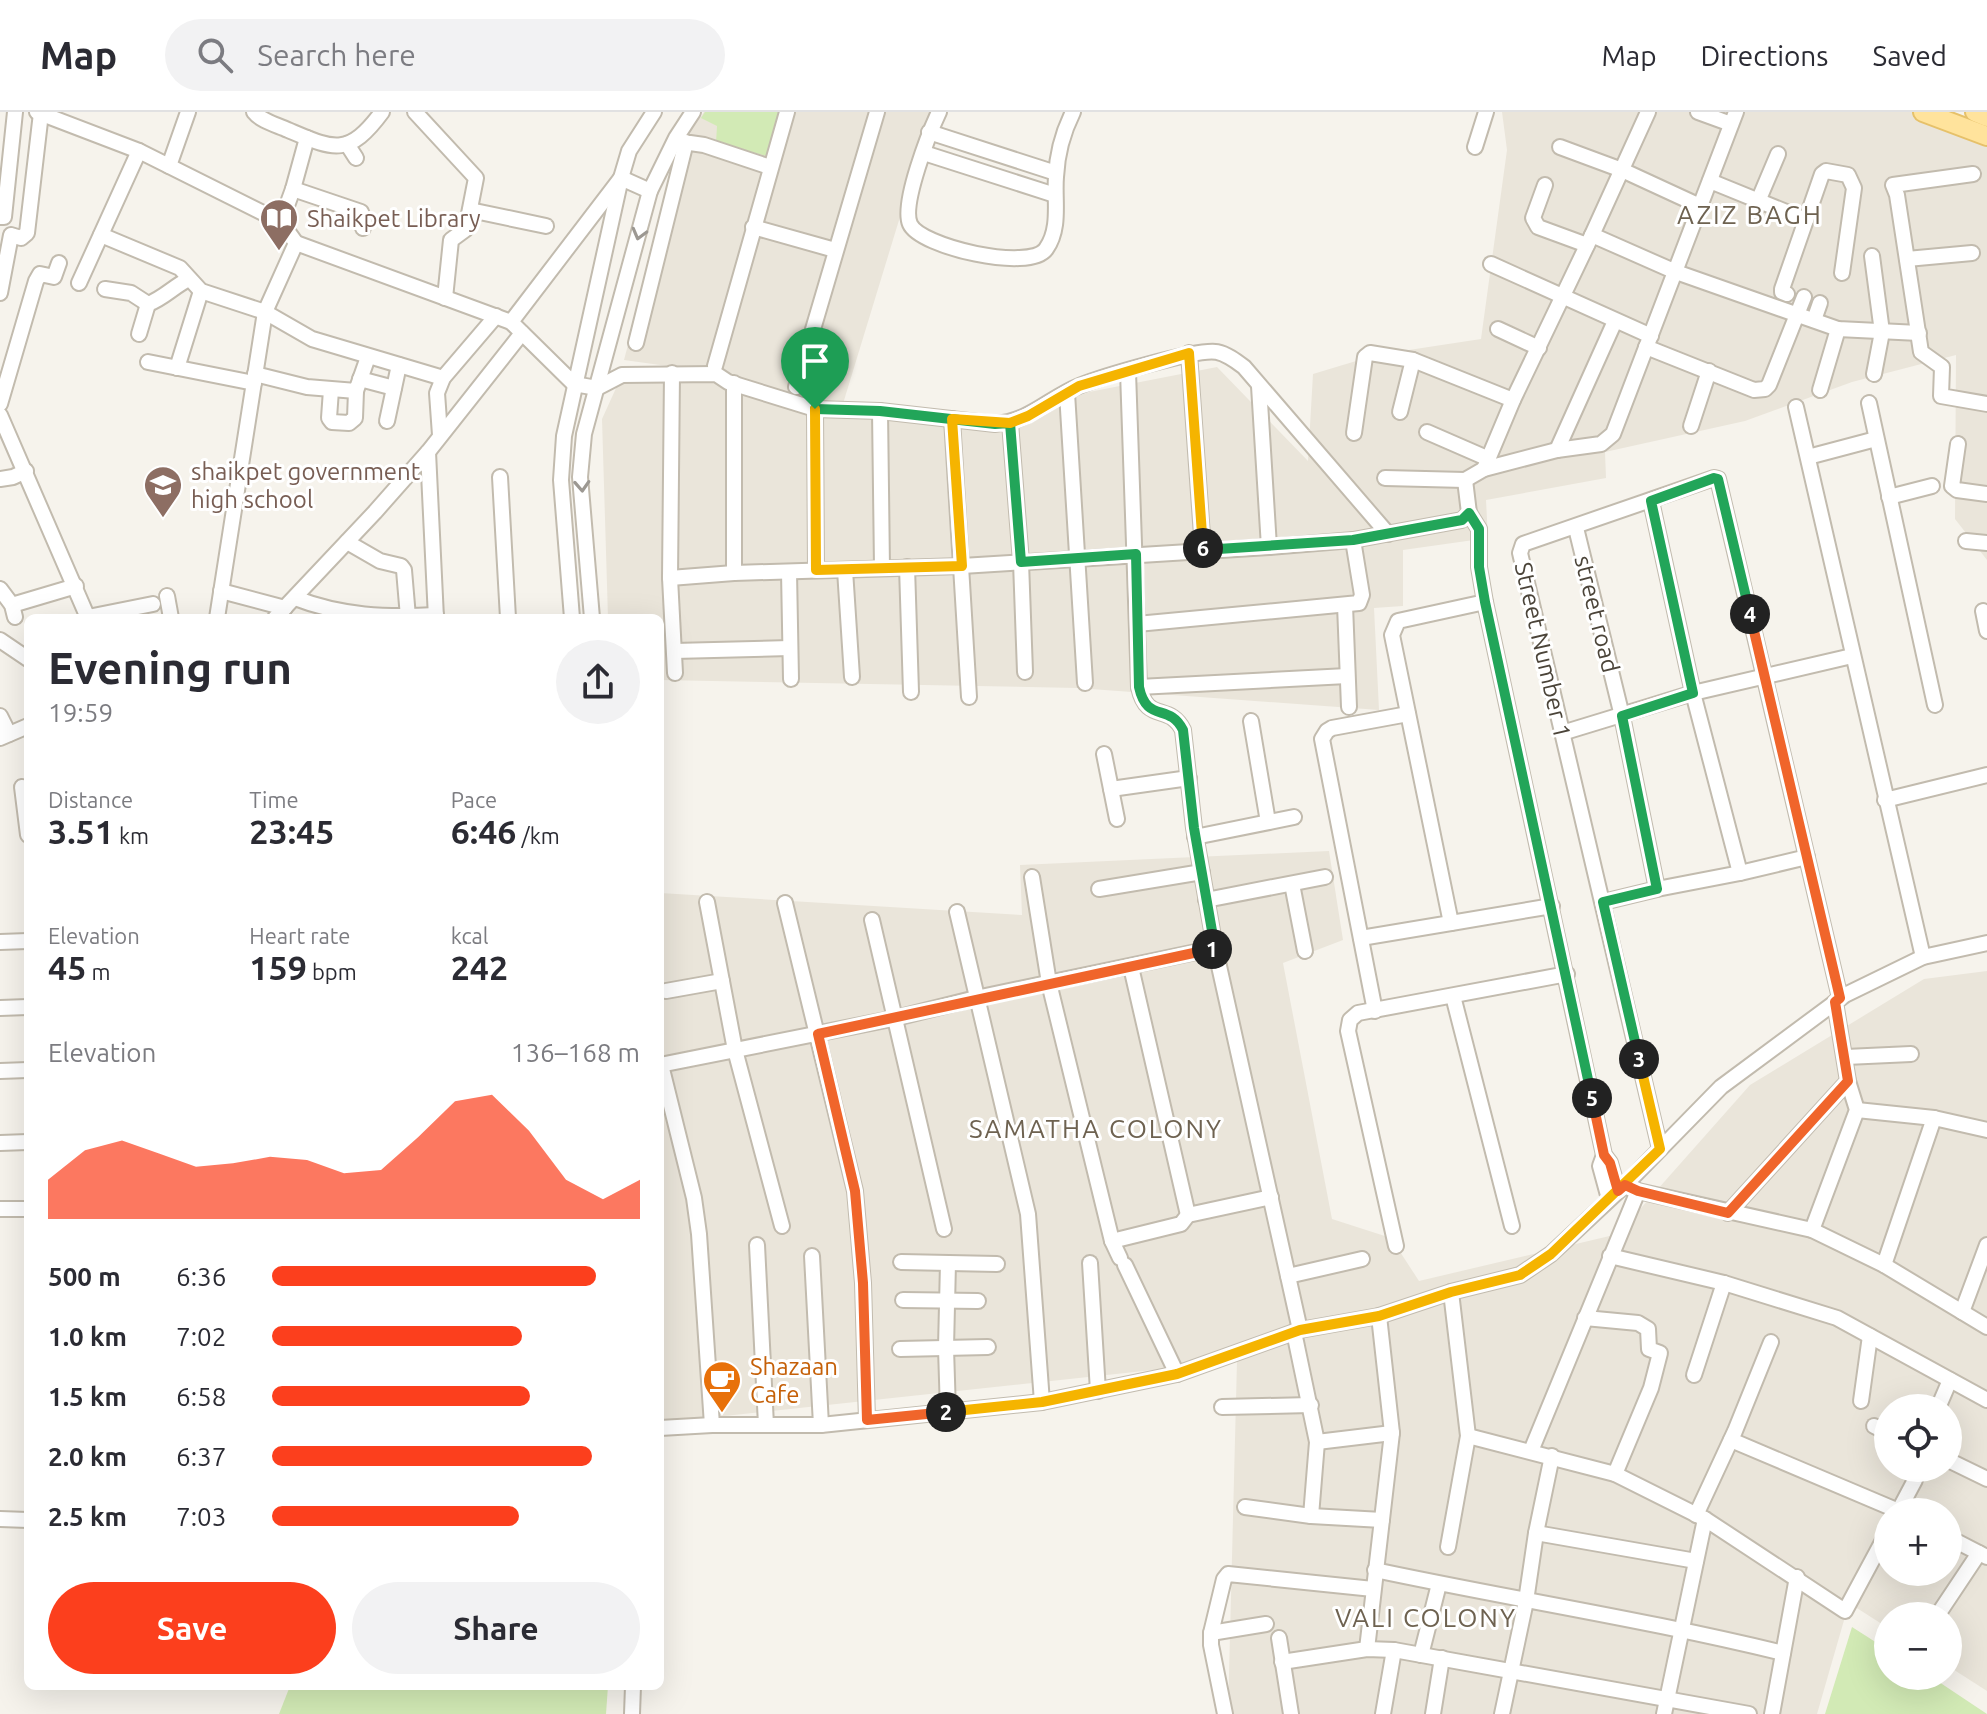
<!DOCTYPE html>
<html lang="en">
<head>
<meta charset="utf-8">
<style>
  :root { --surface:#fff; --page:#f2f2f3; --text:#2b2b33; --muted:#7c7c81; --line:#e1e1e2; --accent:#fc3f1d }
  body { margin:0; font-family:Ubuntu,sans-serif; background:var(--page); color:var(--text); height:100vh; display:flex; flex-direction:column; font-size:30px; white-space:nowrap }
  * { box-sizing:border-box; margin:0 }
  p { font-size:26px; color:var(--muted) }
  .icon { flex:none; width:44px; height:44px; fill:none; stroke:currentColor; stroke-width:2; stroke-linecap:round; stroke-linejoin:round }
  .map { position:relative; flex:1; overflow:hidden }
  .details { position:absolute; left:24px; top:502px; width:640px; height:1076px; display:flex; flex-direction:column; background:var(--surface); border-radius:12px; box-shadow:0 8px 32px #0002 }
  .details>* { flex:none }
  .buttons { position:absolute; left:1874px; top:1282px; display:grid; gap:16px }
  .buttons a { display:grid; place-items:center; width:88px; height:88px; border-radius:50%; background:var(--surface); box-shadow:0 8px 32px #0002; font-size:40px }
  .pin { position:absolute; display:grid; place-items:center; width:68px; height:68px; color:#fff; margin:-82px -34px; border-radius:50% 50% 50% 0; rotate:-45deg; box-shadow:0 0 8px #0007 }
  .pin .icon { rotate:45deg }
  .km { position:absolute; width:40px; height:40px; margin:-20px; border-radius:50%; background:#222; color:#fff; font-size:22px; line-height:40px; text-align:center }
  .round { display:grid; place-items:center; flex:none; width:84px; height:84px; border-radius:42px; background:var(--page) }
  .head { display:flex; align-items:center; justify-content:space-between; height:136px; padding:0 24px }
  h1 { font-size:44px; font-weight:600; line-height:60px }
  .metrics { display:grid; grid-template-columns:repeat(3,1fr); gap:12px; height:136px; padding:8px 24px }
  .metrics div { display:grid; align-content:center }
  .metrics b { font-size:34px; font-weight:600 }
  .metrics small { font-size:22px; font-weight:400 }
  .metrics p { font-size:22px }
  .chart { height:224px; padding:16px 24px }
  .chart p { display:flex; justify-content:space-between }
  .chart svg { width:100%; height:144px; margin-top:8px; fill:var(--accent); opacity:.7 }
  .cta { display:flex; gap:16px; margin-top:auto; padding:16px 24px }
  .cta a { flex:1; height:92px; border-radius:48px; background:var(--accent); color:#fff; font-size:32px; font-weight:600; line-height:92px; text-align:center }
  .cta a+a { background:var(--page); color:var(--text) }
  ul { padding:0 24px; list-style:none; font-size:26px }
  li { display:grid; grid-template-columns:128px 96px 1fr; align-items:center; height:60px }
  li i { height:20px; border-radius:10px; background:var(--accent) }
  header { display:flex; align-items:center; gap:48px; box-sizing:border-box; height:112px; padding:0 40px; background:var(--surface); border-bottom:2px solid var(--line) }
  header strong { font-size:38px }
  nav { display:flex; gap:44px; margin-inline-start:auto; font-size:28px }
  .search { width:560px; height:72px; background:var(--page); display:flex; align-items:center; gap:20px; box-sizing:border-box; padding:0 28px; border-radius:44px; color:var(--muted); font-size:30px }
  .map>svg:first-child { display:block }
</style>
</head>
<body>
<header>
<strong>Map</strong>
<div class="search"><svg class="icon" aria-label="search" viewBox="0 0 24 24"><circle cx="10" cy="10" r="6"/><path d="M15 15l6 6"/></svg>Search here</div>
<nav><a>Map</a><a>Directions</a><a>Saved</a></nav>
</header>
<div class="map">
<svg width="1987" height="1602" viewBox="0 0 1987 1602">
  <rect width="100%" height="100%" fill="#f6f3ec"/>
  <g fill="#eae5da" fill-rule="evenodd">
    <polygon points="704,0 932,0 842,295 791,288 718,261 624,248 680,35"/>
    <polygon points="1502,0 1916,0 1987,30 1987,448 1955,407 1956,243 1852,270 1745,309 1605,340 1606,366 1486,388 1488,426 1403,438 1403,494 1374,496 1379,598 1077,576 660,568 660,506 608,506 602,307 622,263 714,262 827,300 987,319 1089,280 1217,255 1308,349 1313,262 1376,243 1481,227 1507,38"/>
    <path d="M1329,739L1343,828L1283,851L1332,1107L1391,1126L1419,1169L1618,1122L1750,973L1924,867L1987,859V1579L1948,1554V1504H1888V1516L1849,1491L1817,1602H1228L1237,1249L660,1311V781L1022,803L1020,753ZM1888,1296H1948V1356H1888ZM1888,1400H1948V1460H1888Z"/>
  </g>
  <g fill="#d2eab5">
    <polygon points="705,0 781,0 767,44 716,31 717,14 701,6"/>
    <polygon points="1852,1515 1888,1538 1888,1564 1930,1564 1987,1602 1825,1602"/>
    <polygon points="290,1574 608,1574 606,1602 279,1602"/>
  </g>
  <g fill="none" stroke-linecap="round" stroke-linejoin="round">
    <g stroke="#c2bbae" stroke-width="18">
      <g id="minor">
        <polyline points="37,0 139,39 281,110 296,131 511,210 574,272"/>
        <path d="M254,0C261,9 277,13 288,18C333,37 348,46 382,0"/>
        <polyline points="415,0 476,66 466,117 451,128 445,186"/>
        <path d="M939,0C930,19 901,92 910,112C920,135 1030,160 1046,137C1061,116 1054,88 1056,65C1057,43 1063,20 1073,0"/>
        <polyline points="1698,0 1731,12"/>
        <polyline points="929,20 1056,61"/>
        <polyline points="690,31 704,33 770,55"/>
        <polyline points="347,32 356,46"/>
        <polyline points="1475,35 1486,0"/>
        <polyline points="1560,35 1622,58 1700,94"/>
        <polyline points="924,41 1055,83"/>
        <polyline points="169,54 188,0"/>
        <polyline points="1973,62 1893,73 1897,83 1921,240 1942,255 1941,284 1987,292"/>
        <polyline points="1710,69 1806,108"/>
        <polyline points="1545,73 1533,106 1538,115 1587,133"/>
        <polyline points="293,77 361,100 364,109 363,116"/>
        <polyline points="1759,87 1778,42"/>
        <polyline points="470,98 546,114"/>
        <polyline points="0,105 4,105 15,0"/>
        <polyline points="281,110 293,77 307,26"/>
        <polyline points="753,115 835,138"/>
        <polyline points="101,123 180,156 201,179 265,200 312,227 443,266"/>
        <polyline points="1592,123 1676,160 1838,217 1919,221"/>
        <polyline points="1872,144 1882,220 1874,262"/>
        <polyline points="1907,147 1972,141"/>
        <polyline points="1491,152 1651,224"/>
        <polyline points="79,171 139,39"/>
        <polyline points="105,177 131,181 148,192"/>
        <polyline points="0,181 11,123 21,126 27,121 41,1"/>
        <polyline points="1787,182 1782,180 1782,177 1822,62 1826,59 1848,63 1854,76 1842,161"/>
        <path d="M148,192C164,186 174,174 189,167"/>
        <polyline points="1814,208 1820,191"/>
        <polyline points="511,210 621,66 650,79"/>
        <polyline points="1498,217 1539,236"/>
        <polyline points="139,222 148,192"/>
        <polyline points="636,231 686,30"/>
        <polyline points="1646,235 1754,278 1765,277 1769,273 1804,185"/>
        <polyline points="1189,241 1203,438"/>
        <polyline points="148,250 254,271"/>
        <polyline points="715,254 787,0"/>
        <polyline points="177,256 201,179"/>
        <path d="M1128,260L1139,575C1147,612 1169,590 1183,618L1194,716L1215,836L1300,1218"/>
        <polyline points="672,261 670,466 675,561"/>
        <polyline points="255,262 307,275 356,279 368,245"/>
        <polyline points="360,267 394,276"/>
        <polyline points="734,271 734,461"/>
        <path d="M574,272L597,276L622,263L716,262L728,270L815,297L880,299L995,312C1029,310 1049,286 1079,274C1101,265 1198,236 1217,240C1227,242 1236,249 1244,255L1388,422"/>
        <polyline points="1259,274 1269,435"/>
        <polyline points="796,275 877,0"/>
        <polyline points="331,278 329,306 332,310 349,311 355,306 356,279"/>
        <polyline points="1820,278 1838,217"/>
        <polyline points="1067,281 1085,571"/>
        <polyline points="1869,291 1935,593"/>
        <polyline points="0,292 36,169 40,162 54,165 59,151"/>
        <polyline points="1796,295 1923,845"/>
        <polyline points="815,297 816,458"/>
        <polyline points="880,299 882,456"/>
        <polyline points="1400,300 1413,248"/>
        <polyline points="0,303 88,506"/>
        <polyline points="952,307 969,585"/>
        <polyline points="387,309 399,253"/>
        <polyline points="1010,311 1021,450 1025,560"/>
        <polyline points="1691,314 1709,259"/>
        <polyline points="1427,320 1489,347"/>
        <polyline points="1354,321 1365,245 1370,241 1413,248 1513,288"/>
        <polyline points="440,323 437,281 443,266 496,204"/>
        <polyline points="1958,332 1952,374 1957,378 1987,382"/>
        <polyline points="1557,338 1615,209"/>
        <polyline points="428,340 436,506"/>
        <polyline points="1808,345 1876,327"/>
        <polyline points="1484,357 1513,288 1592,123 1648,0"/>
        <polyline points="500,365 508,506"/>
        <polyline points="1385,366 1465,368 1484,357 1557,338 1601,332 1613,322 1736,0"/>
        <polyline points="0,367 13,365 26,359"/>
        <polyline points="1889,385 1932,374"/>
        <polyline points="1469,401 1479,417 1479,455 1485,490 1604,1043 1610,1051 1618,1079"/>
        <polyline points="1576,416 1622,604 1657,777 1740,761 1693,581 1651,389"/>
        <polyline points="1966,429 1987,431"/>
        <polyline points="347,430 380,449 401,454 404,458 408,505"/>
        <polyline points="907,455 911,580"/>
        <polyline points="845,458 852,565"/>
        <polyline points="789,460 791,567"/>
        <polyline points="670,466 734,461 962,454 1269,435 1353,428 1462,408 1469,401 1465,368"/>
        <polyline points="0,477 12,493 15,505"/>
        <polyline points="221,479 285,496"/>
        <polyline points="167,484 171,506"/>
        <path d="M295,486C341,504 387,506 436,503"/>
        <polyline points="12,493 76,474"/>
        <polyline points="1345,493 1349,595"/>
        <polyline points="1983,499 1987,519"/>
        <polyline points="88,505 153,492"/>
        <polyline points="217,506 265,200 296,131"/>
        <polyline points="275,506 375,400 428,340 522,221"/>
        <polyline points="572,506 561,368 564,324 621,66 629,39 654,0"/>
        <polyline points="592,506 580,365 584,322 650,79 676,26 693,0"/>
        <polyline points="1137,512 1359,491 1362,483 1353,428"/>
        <polyline points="0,528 28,547"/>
        <polyline points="674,539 790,536"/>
        <polyline points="1139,575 1347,564"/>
        <polyline points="0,604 9,622"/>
        <polyline points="1251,609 1268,710"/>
        <polyline points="1562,621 1693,581 1852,544"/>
        <polyline points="0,626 28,614"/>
        <polyline points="1104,642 1117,707"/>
        <polyline points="22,675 28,723"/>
        <polyline points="1111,677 1189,666"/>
        <polyline points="1885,688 1987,663"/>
        <polyline points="1195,725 1294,705"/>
        <polyline points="1740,761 1807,745"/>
        <polyline points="1032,765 1049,871 1112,1129 1120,1146"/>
        <polyline points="1292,772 1305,839"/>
        <polyline points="1099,777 1202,760"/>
        <polyline points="1206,788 1325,765"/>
        <polyline points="707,790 735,938 782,1114"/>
        <polyline points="1603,790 1657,777"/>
        <polyline points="785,791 855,1079 863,1171 867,1308"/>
        <polyline points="957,800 1028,1102 1042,1290"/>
        <polyline points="872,808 944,1117"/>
        <polyline points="1451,811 1552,794"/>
        <polyline points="1361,826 1451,811 1392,523 1398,509 1485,490"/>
        <polyline points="0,830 28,829"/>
        <polyline points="1131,855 1188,1103"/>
        <polyline points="666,879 722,869"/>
        <polyline points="1453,884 1512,1114"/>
        <polyline points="0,896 28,895"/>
        <polyline points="1375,899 1322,627 1327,619 1332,616 1408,602"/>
        <polyline points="1846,945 1911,942"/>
        <polyline points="660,953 896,906 976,886 1215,836"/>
        <polyline points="661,953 694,1086 699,1122 712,1313"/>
        <polyline points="0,959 28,958"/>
        <polyline points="1857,998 1934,1006 1987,1018"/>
        <polyline points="0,1031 28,1030"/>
        <polyline points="1660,1037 1520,441 1523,432 1714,366 1718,367 1840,886"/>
        <polyline points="1604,1043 1600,1054 1609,1087"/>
        <polyline points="1625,1073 1638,1079 1812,1118 1884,1153 1987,1215"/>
        <polyline points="0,1097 28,1097"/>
        <polyline points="1728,1101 1848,969"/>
        <polyline points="1812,1118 1857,998 1848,969 1835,890"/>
        <polyline points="1112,1129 1181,1112 1188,1103 1271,1085"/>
        <polyline points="757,1133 766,1313"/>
        <polyline points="1396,1134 1348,919 1350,908 1358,901 1567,862"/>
        <polyline points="812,1144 821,1313"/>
        <polyline points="1610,1144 1724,1171 1837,1206 1987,1288"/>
        <polyline points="901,1150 997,1152"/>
        <polyline points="1090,1151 1098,1279"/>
        <polyline points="1125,1153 1177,1262"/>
        <polyline points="1884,1153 1934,1006"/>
        <polyline points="1288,1164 1362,1147"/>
        <polyline points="903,1188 978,1189"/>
        <polyline points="1962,1200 1987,1133"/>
        <polyline points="1585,1206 1638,1211 1648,1217 1649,1237 1660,1241 1651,1276 1615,1362"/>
        <polyline points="1294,1220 1317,1330 1311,1404"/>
        <polyline points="900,1237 988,1235"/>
        <polyline points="1694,1263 1724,1171"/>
        <polyline points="1861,1289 1870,1224"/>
        <polyline points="1222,1295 1311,1293"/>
        <polyline points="1938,1296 1950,1268"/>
        <polyline points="948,1300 946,1236 948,1151"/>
        <polyline points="1874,1314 1888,1321"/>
        <polyline points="660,1316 712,1313 821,1313 1042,1290 1177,1262 1300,1218 1379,1204 1451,1180 1520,1163 1551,1142 1625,1073 1721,975 1845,883 1923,845 1987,831"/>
        <polyline points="1468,1324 1615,1362 1705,1407 1845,1499 1888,1419"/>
        <polyline points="1731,1328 1901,1400"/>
        <polyline points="1317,1330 1392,1321"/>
        <polyline points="1531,1339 1638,1079"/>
        <polyline points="1948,1348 1987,1367"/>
        <polyline points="1245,1395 1311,1404 1382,1408"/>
        <polyline points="1898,1400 1915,1368"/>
        <polyline points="1696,1403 1735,1319 1771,1230"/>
        <polyline points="0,1407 28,1408"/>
        <polyline points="1536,1421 1696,1449"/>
        <polyline points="1948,1425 1987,1445"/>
        <polyline points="1448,1435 1468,1324 1451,1180"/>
        <path d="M1375,1458C1511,1487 1648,1508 1783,1541"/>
        <polyline points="1937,1504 1979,1441"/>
        <polyline points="1211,1521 1266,1512"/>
        <polyline points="1279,1526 1291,1602"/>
        <polyline points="1367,1537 1392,1321 1379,1204"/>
        <polyline points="1421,1543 1439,1472"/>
        <polyline points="1282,1550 1367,1537 1394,1538 1749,1602"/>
        <polyline points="632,1602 633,1574"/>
        <polyline points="1225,1602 1211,1533 1211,1521 1224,1467 1228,1462 1373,1477"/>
        <polyline points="1383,1602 1394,1538"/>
        <polyline points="1433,1602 1442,1546"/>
        <polyline points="1502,1602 1526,1489 1536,1421 1552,1344"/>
        <polyline points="1664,1602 1705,1407"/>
        <polyline points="1772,1602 1797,1465"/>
      </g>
    </g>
    <g stroke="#e6c16a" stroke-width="22">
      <g id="major">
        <polyline points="1923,0 1987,24"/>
        <polyline points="1975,0 1987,5"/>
      </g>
    </g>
    <use href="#minor" stroke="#fff" stroke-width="14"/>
    <use href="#major" stroke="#ffe39c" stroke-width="18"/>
  </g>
  <defs><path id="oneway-chevron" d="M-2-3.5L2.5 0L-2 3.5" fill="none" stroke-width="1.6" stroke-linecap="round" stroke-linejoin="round" transform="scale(2)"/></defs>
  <g stroke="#9c9892">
    <use href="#oneway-chevron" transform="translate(639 122) rotate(105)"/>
    <use href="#oneway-chevron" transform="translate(582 374) rotate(87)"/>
  </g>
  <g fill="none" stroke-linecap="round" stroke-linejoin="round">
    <g stroke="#fff" stroke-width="16">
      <path id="split-1" d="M815,297L880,299L995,312L1010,311L1021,450L1136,442L1139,575C1147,612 1169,590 1183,618L1194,716L1215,836L1212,837"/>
    </g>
    <g stroke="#fff" stroke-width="16">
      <polyline id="split-2" points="946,1300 867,1308 863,1171 855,1079 818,922 1212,837"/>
    </g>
    <g stroke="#fff" stroke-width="16">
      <polyline id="split-3" points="946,1300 1042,1290 1177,1262 1300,1218 1379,1204 1451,1180 1520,1163 1551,1142 1660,1037 1639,947"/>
    </g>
    <g stroke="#fff" stroke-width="16">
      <polyline id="split-4" points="1639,947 1603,790 1657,777 1622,604 1693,581 1651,389 1714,366 1718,367 1750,502"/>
    </g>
    <g stroke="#fff" stroke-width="16">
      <polyline id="split-5" points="1592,986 1604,1043 1610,1051 1618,1079 1625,1073 1638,1079 1728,1101 1848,969 1835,890 1840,886 1750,502"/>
    </g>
    <g stroke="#fff" stroke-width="16">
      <polyline id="split-6" points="1203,436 1203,438 1353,428 1462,408 1469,401 1479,417 1479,455 1485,490 1592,986"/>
    </g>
    <g stroke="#fff" stroke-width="16">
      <polyline id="split-7" points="815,297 816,458 962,454 952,307 1010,311 1028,304 1079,274 1189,241 1203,436"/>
    </g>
    <use href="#split-1" stroke="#22a559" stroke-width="10"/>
    <use href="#split-2" stroke="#f0652b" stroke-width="10"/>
    <use href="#split-3" stroke="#f5b400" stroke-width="10"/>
    <use href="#split-4" stroke="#22a559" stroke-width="10"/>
    <use href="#split-5" stroke="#f0652b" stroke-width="10"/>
    <use href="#split-6" stroke="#22a559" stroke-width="10"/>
    <use href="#split-7" stroke="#f5b400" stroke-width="10"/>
  </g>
  <defs>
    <g id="library-pin" transform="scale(2)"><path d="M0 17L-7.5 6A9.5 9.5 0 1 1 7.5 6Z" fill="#8d6e63" stroke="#fff"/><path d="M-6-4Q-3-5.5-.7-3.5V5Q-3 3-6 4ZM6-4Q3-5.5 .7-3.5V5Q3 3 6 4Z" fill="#fff"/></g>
    <g id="school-pin" transform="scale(2)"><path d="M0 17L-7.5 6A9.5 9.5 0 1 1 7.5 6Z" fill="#8d6e63" stroke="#fff"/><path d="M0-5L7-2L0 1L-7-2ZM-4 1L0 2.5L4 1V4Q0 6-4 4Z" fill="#fff"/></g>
    <g id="cafe-pin" transform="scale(2)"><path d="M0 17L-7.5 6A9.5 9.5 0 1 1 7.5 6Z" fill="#e8710a" stroke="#fff"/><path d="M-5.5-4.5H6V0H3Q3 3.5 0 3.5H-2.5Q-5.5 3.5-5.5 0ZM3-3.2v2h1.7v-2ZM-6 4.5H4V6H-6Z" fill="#fff"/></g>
  </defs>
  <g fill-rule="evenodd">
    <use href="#library-pin" x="279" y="106"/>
    <use href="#school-pin" x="163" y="373"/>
    <use href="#cafe-pin" x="722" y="1268"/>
  </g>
  <g text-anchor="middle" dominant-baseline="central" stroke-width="6" stroke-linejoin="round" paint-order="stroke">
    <g font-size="24" fill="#785e54" stroke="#fff" text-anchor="start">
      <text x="307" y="106">Shaikpet Library</text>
      <text x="191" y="359">shaikpet government<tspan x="191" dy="28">high school</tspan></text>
    </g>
    <g font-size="24" fill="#4b4439" stroke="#fff">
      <text transform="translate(1597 502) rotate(76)">street road</text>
      <text transform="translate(1543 538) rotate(77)">Street Number 1</text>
    </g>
    <g font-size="24" fill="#c56008" stroke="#fff" text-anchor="start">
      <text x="750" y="1254">Shazaan<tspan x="750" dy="28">Cafe</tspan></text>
    </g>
    <g font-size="26" letter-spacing="2" fill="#6e6250" stroke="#fff">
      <text x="1750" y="102">AZIZ BAGH</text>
      <text x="1096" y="1016">SAMATHA COLONY</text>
      <text x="1426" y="1505">VALI COLONY</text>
    </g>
  </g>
</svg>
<div class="buttons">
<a><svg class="icon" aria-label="locate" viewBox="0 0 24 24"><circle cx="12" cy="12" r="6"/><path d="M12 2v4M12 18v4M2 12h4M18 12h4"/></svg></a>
<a>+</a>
<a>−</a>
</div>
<div class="pin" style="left:815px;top:297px;background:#1e9e55"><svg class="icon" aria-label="arrive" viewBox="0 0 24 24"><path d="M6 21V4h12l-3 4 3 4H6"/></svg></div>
<b class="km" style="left:1212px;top:837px">1</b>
<b class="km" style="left:946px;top:1300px">2</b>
<b class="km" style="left:1639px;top:947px">3</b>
<b class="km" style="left:1750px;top:502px">4</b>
<b class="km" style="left:1592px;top:986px">5</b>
<b class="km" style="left:1203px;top:436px">6</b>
<section class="details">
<div class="head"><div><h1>Evening run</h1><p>19:59</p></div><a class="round"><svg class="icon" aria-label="share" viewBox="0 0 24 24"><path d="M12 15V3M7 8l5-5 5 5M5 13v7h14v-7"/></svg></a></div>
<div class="metrics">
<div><p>Distance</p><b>3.51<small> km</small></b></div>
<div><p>Time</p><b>23:45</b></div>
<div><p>Pace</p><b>6:46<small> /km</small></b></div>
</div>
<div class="metrics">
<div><p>Elevation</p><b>45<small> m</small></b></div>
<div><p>Heart rate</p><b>159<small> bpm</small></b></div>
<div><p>kcal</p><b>242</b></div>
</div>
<div class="chart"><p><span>Elevation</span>136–168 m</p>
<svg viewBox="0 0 160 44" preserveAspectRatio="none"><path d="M0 44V32L10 23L20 20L30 24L40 28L50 27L60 25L70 26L80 30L90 29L100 19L110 8L120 6L130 17L140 32L150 38L160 32V44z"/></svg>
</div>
<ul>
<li><b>500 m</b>6:36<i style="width:88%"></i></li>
<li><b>1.0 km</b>7:02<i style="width:68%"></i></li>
<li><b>1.5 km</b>6:58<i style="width:70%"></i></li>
<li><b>2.0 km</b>6:37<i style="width:87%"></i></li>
<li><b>2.5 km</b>7:03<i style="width:67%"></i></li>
</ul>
<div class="cta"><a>Save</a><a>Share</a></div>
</section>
</div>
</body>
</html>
